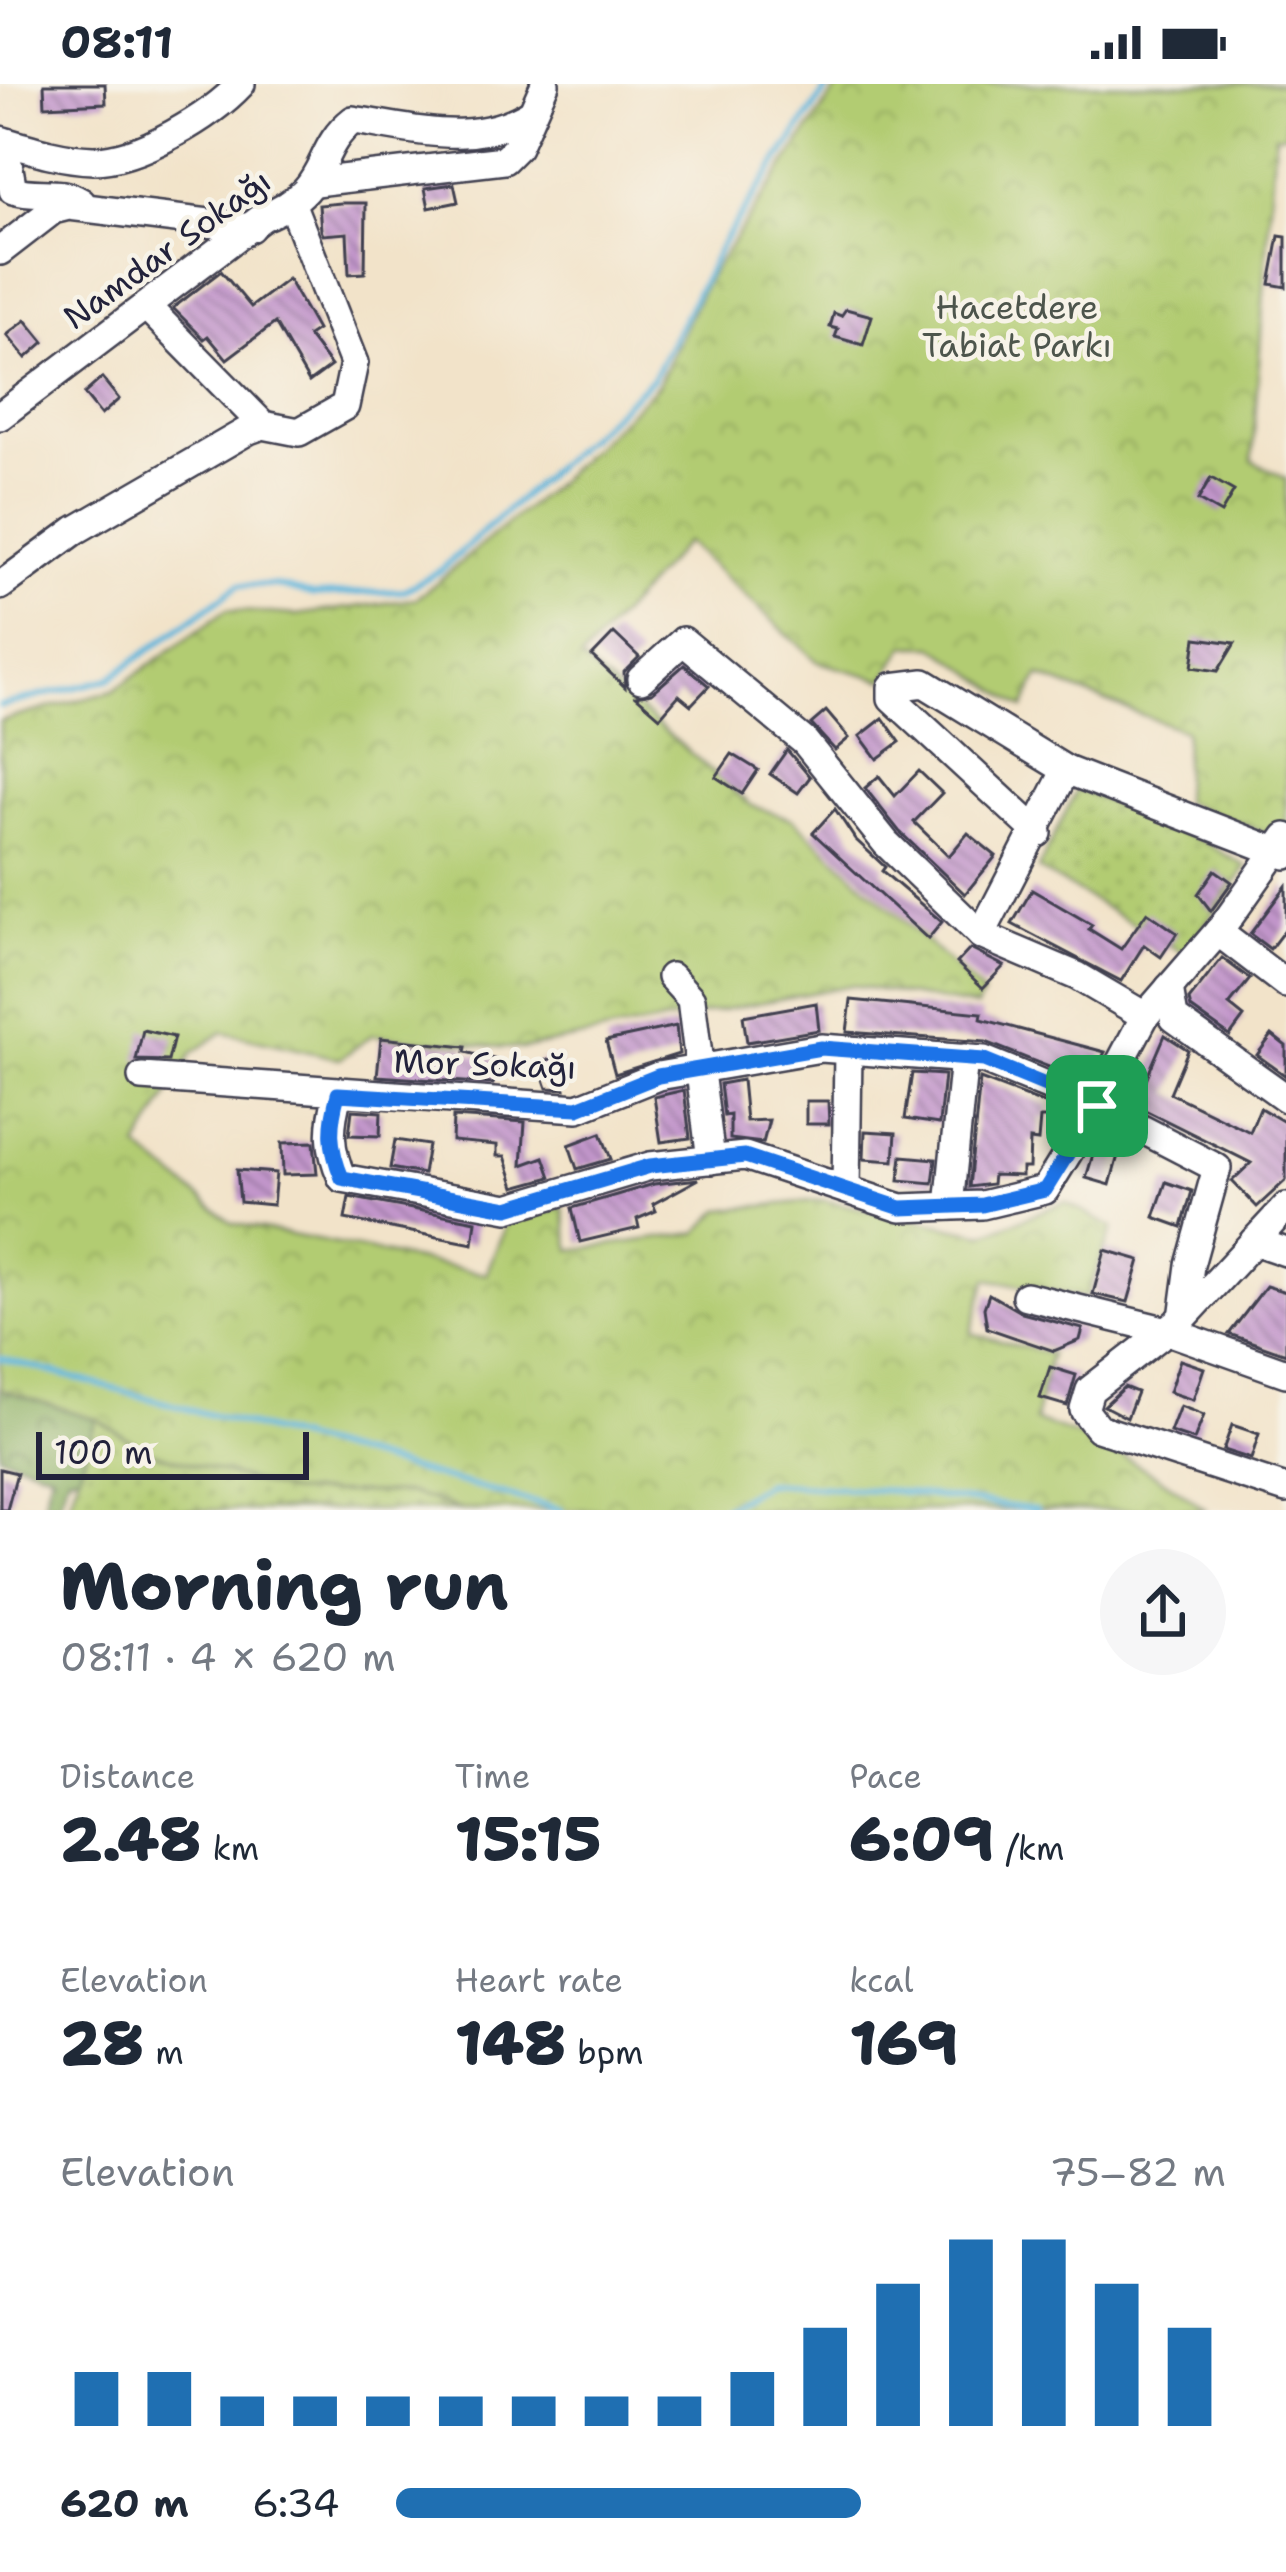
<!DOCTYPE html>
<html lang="en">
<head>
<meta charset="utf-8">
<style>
  :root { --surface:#fff; --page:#f6f6f7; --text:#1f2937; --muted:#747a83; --accent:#1f6fb2 }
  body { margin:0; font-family:"Shantell Sans",sans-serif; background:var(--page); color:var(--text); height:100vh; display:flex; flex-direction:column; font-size:45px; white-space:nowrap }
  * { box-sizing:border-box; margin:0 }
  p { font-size:39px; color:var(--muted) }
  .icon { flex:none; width:66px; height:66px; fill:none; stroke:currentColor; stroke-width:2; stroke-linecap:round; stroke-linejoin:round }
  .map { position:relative; height:1426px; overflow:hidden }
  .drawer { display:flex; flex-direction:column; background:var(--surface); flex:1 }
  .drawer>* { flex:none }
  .scale { position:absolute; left:36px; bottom:30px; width:273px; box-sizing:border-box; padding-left:12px; border:6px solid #22223b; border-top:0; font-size:33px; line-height:42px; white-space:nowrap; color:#22223b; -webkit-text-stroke:9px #f7f3e8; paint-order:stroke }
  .pin { position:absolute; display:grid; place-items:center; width:102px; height:102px; color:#fff; margin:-51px; border-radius:24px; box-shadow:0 6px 18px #0006 }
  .round { display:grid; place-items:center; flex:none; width:126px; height:126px; border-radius:63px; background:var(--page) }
  .headline { display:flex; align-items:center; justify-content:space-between; height:204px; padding:0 60px }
  h1 { font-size:66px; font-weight:800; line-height:90px }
  .metrics { display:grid; grid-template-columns:repeat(3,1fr); gap:18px; height:204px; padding:12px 60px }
  .metrics div { display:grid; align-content:center }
  .metrics b { font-size:60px; font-weight:800 }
  .metrics small { font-size:33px; font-weight:400 }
  .metrics p { font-size:33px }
  .chart { height:336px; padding:24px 60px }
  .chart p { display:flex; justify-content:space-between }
  .chart svg { width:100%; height:216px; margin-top:12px; stroke:var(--accent); stroke-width:6 }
  ul { padding:0 60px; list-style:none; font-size:39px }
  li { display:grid; grid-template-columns:192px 144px 1fr; align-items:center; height:90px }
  li i { height:30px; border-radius:15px; background:var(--accent) }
  .status { display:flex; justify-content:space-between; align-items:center; height:84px; padding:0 60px; background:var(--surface); direction:ltr }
  .status svg { height:33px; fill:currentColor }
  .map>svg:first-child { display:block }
</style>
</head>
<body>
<div class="status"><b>08:11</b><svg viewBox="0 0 49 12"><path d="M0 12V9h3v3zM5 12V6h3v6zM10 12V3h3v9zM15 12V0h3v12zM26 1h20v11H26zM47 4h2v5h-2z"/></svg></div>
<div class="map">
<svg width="1286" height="1426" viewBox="0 0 1286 1426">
  <defs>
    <pattern id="grass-dots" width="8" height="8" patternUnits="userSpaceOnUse" patternTransform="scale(3)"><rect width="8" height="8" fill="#b2cc72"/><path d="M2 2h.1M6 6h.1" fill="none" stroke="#99af64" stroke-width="1.8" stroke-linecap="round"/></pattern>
    <pattern id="forest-crowns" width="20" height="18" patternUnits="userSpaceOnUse" patternTransform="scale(3)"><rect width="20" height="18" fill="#8db064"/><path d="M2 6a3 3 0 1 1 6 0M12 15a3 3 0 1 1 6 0" fill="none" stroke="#738f54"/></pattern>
    <pattern id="park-crowns" width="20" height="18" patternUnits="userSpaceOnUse" patternTransform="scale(3)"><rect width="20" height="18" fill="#b2cc72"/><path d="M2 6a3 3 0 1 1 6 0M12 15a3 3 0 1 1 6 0" fill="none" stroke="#99af64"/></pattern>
    <pattern id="building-back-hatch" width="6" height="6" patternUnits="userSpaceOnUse" patternTransform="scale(3)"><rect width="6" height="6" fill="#c296cb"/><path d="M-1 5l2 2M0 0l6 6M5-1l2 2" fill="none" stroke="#9d7aa6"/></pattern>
  </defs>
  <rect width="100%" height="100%" fill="#f7f3e8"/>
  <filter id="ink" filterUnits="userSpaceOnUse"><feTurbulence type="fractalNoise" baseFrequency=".00833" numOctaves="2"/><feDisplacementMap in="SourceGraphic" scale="24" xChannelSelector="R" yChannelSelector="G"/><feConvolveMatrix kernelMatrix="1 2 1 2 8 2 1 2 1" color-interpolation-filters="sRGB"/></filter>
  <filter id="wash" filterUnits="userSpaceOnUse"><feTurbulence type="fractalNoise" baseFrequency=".004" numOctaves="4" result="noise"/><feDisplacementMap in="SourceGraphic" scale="48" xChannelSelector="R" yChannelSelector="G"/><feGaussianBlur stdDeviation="2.7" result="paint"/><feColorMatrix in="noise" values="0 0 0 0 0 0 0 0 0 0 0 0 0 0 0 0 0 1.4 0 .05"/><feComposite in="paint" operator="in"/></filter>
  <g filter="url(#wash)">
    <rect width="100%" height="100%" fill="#f2e3c9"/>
    <g fill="url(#grass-dots)" stroke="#6a7756" stroke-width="3">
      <polygon points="1077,705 1204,758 1247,783 1184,869 1038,785"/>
      <polygon points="96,1335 149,1367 290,1408 409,1409 462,1426 67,1426"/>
    </g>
    <polygon fill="url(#forest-crowns)" stroke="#586950" stroke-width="3" points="0,1305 96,1335 79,1390 68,1391 58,1423 44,1416 51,1389 0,1371"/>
    <path fill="url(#park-crowns)" stroke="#6a7756" stroke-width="3" d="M840,0H1286V50L1275,51L1252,377L1286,395V741L1278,753L1183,718L1185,647L1039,592L1024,624L934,562H905L884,596L818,578L686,458L581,575L752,722L793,735L983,910L977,923L851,901L521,965L372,951L340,975L223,948L192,969L138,1064L232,1139L486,1190L507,1138L563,1123L571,1166L697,1149L721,1126L822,1116L984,1150L1065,1118L1113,1144L1086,1213L987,1195L971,1249L1050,1270L1035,1337C1099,1357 1154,1385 1206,1426H462L409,1409L290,1408L149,1367L96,1335L0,1305V637L113,607L227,526L296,531L415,515L431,503L548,406L658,301L706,197Z"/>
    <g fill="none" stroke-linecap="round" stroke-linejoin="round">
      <g stroke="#5eb6db" stroke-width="6">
        <polyline points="0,622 109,595 239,501 274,501 314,511 403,507 441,486 653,294 721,161 830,0"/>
        <polyline points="0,1274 561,1426"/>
        <polyline points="720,1426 766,1399 895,1407 1036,1426"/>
      </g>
    </g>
    <g id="blocks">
      <g fill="url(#building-back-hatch)">
        <polygon points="44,0 105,0 106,19 45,22"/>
        <polygon points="454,100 458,118 429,124 425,104"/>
        <polygon points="341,119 366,119 365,189 349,190 347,149 323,151 321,146 319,121"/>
        <polygon points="1279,152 1286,153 1286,203 1270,200"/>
        <polygon points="221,187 251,223 288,195 317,246 308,252 331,282 309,298 275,239 227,275 208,252 204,255 173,224"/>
        <polygon points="846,225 872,232 863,261 835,253 838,245 830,243 834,229 841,232"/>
        <polygon points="26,236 44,258 26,274 7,251"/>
        <polygon points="102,294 119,315 101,331 84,310"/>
        <polygon points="1211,394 1234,407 1221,429 1198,416"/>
        <polygon points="614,549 639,573 624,588 625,603 592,572"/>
        <polygon points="1196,554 1235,559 1218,587 1192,583"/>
        <polygon points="684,581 709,602 691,621 679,611 660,633 636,612 652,609"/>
        <polygon points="826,627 849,654 835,666 811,640"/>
        <polygon points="883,634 900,658 877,675 860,652"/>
        <polygon points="787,666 810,693 798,709 770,690"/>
        <polygon points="732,670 758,686 742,710 716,693"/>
        <polygon points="919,687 942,709 914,738 949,772 968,749 996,772 965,810 899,747 865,704 879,692 895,712"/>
        <polygon points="835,725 855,755 885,783 882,787 942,838 928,855 813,749"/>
        <polygon points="1215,786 1232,798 1211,827 1198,810"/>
        <polygon points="1286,802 1286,844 1270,865 1250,850"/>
        <polygon points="1032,806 1092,841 1089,845 1121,865 1147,828 1177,849 1161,873 1144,861 1121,897 1012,840"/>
        <polygon points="970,865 1004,882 983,904 957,879"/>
        <polygon points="1222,874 1250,895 1229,921 1244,933 1230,952 1191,924 1189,916"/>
        <polygon points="851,916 982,929 981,935 1105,968 1089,999 986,958 847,948"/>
        <polygon points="816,919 819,946 747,958 743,932"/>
        <polygon points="676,942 679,970 615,990 606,957"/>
        <polygon points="143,946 174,953 168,977 136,976"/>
        <polygon points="1165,951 1188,966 1170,1009 1250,1048 1260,1024 1286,1039 1286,1096 1257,1123 1232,1097 1251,1079 1135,1021"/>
        <polygon points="1272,951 1286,962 1286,992 1257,971"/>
        <polygon points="381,954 466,963 465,968 502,977 493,1000 377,992"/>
        <polygon points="559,973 565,1005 547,1004 538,978"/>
        <polygon points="912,989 944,991 939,1040 905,1035"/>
        <polygon points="980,995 1048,1021 1047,1034 1040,1034 1038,1057 1030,1056 1029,1084 1022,1084 1022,1092 993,1091 992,1100 969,1103"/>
        <polygon points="742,996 746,1037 769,1036 763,1059 730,1055 730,1031 724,1032 720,1000"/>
        <polygon points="684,1006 690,1054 661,1058 654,1013"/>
        <polygon points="806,1017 828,1017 829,1040 806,1040"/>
        <polygon points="352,1026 381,1028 380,1052 349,1051"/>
        <polygon points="453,1033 525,1038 522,1081 544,1073 551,1093 515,1103 505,1072 497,1072 497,1061 452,1057"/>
        <polygon points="865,1047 896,1049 894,1077 864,1075"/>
        <polygon points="601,1049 611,1075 577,1085 569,1061"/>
        <polygon points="395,1056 428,1061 423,1090 390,1084"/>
        <polygon points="1097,1057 1120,1064 1110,1101 1086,1094"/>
        <polygon points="314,1058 317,1090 283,1091 282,1059"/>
        <polygon points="902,1072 936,1075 933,1099 899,1096"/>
        <polygon points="237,1086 276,1089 273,1121 240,1118"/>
        <polygon points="699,1095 653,1120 656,1127 637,1135 639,1144 580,1158 572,1124 654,1100"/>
        <polygon points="1166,1098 1192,1107 1182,1143 1154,1133"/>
        <polygon points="349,1113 476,1137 473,1160 345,1135"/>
        <polygon points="1105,1166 1140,1176 1128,1218 1093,1210"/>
        <polygon points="1266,1202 1286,1208 1286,1270 1229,1250"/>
        <polygon points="989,1210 1022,1229 1083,1245 1080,1256 1054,1267 987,1244 984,1224"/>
        <polygon points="1180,1276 1204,1284 1193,1316 1169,1308"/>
        <polygon points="1050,1283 1076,1291 1067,1322 1040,1314"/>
        <polygon points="1124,1303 1137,1308 1127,1334 1104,1322"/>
        <polygon points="1180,1322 1204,1331 1194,1356 1170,1348"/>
        <polygon points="1232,1341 1259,1350 1251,1375 1223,1366"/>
        <polygon points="0,1385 17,1389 7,1426 0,1426"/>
      </g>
    </g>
  </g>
  <g filter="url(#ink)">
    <use href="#blocks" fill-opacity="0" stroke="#413f50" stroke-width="3"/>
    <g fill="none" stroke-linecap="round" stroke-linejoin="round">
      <g stroke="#413f50" stroke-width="32">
        <g id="minor">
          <path d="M0,56C30,65 61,75 93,76C139,76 211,32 241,0"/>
          <path d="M4,58L13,106C37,114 59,104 81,118"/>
          <polyline points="315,98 504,76 517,63 545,0"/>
          <polyline points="0,167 53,126 69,122 250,144"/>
          <polyline points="146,222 263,341"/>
          <path d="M0,332L263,133C333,105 312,68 353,36C416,45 474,64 531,29"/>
          <polyline points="0,502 76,446 249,346 263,341 299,348 345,322 354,279 292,121"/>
          <polyline points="641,595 683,557 805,658 886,759 981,851 1077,892 1145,932"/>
          <polyline points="1038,749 892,614 892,603 924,599 1066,686 1286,771"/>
          <polyline points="1218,848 1286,900"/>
          <polyline points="981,851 1066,686"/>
          <polyline points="671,893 691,915 711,1076"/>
          <polyline points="1169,904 1174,934 1286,1014"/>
          <path d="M142,993L578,1024L658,992L821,964L984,976L1097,1022L1045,1106L982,1121L901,1124L745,1072L650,1082L508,1124L342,1094C328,1063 329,1042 338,1010"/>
          <polyline points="846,1105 848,968"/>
          <polyline points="949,1122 964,974"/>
          <polyline points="1286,1123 1183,1234 1090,1306 1084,1326 1098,1344 1286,1405"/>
          <polyline points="1254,1157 1286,1168"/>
          <polyline points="1026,1212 1168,1247 1286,1289"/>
          <polyline points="1183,1234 1190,1181 1217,1084 1097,1022 1145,932 1223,842 1286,753"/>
        </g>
      </g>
      <use href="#minor" stroke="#fff" stroke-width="27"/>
    </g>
  </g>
  <g fill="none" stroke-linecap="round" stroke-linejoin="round" filter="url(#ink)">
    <g stroke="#fff" stroke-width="24">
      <path id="route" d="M821,964L984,976L1097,1022L1045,1106L982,1121L901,1124L745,1072L650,1082L508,1124L342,1094C329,1063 329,1042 338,1010L578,1024L658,992Z"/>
    </g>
    <use href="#route" stroke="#1a73e8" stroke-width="15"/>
  </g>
  <g text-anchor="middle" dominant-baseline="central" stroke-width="9" stroke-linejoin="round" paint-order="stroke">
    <g font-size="33" fill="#22223b" stroke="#f7f3e8">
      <text transform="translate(167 165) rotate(-36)">Namdar Sokağı</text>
      <text transform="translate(485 980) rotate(2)">Mor Sokağı</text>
    </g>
    <g font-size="33" fill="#4d554c" stroke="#f7f3e8">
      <text x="1017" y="223">Hacetdere<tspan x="1017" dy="38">Tabiat Parkı</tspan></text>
    </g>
  </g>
</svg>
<div class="scale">100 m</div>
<div class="pin" style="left:1097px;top:1022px;background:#1e9e55"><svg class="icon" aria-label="arrive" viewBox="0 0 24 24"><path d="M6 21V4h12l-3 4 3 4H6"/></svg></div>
</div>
<section class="drawer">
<div class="headline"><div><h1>Morning run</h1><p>08:11 · 4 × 620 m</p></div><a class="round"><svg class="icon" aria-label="share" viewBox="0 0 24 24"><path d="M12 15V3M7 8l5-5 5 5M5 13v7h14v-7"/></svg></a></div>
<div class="metrics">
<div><p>Distance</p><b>2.48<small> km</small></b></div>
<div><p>Time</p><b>15:15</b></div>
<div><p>Pace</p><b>6:09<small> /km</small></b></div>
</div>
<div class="metrics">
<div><p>Elevation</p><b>28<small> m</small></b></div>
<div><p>Heart rate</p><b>148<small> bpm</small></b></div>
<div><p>kcal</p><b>169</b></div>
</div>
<div class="chart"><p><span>Elevation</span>75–82 m</p>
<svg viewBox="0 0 160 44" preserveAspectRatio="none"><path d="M5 44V33M15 44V33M25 44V38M35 44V38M45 44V38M55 44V38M65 44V38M75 44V38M85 44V38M95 44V33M105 44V24M115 44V15M125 44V6M135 44V6M145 44V15M155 44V24"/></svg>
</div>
<ul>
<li><b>620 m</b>6:34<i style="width:56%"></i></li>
</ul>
</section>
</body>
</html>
